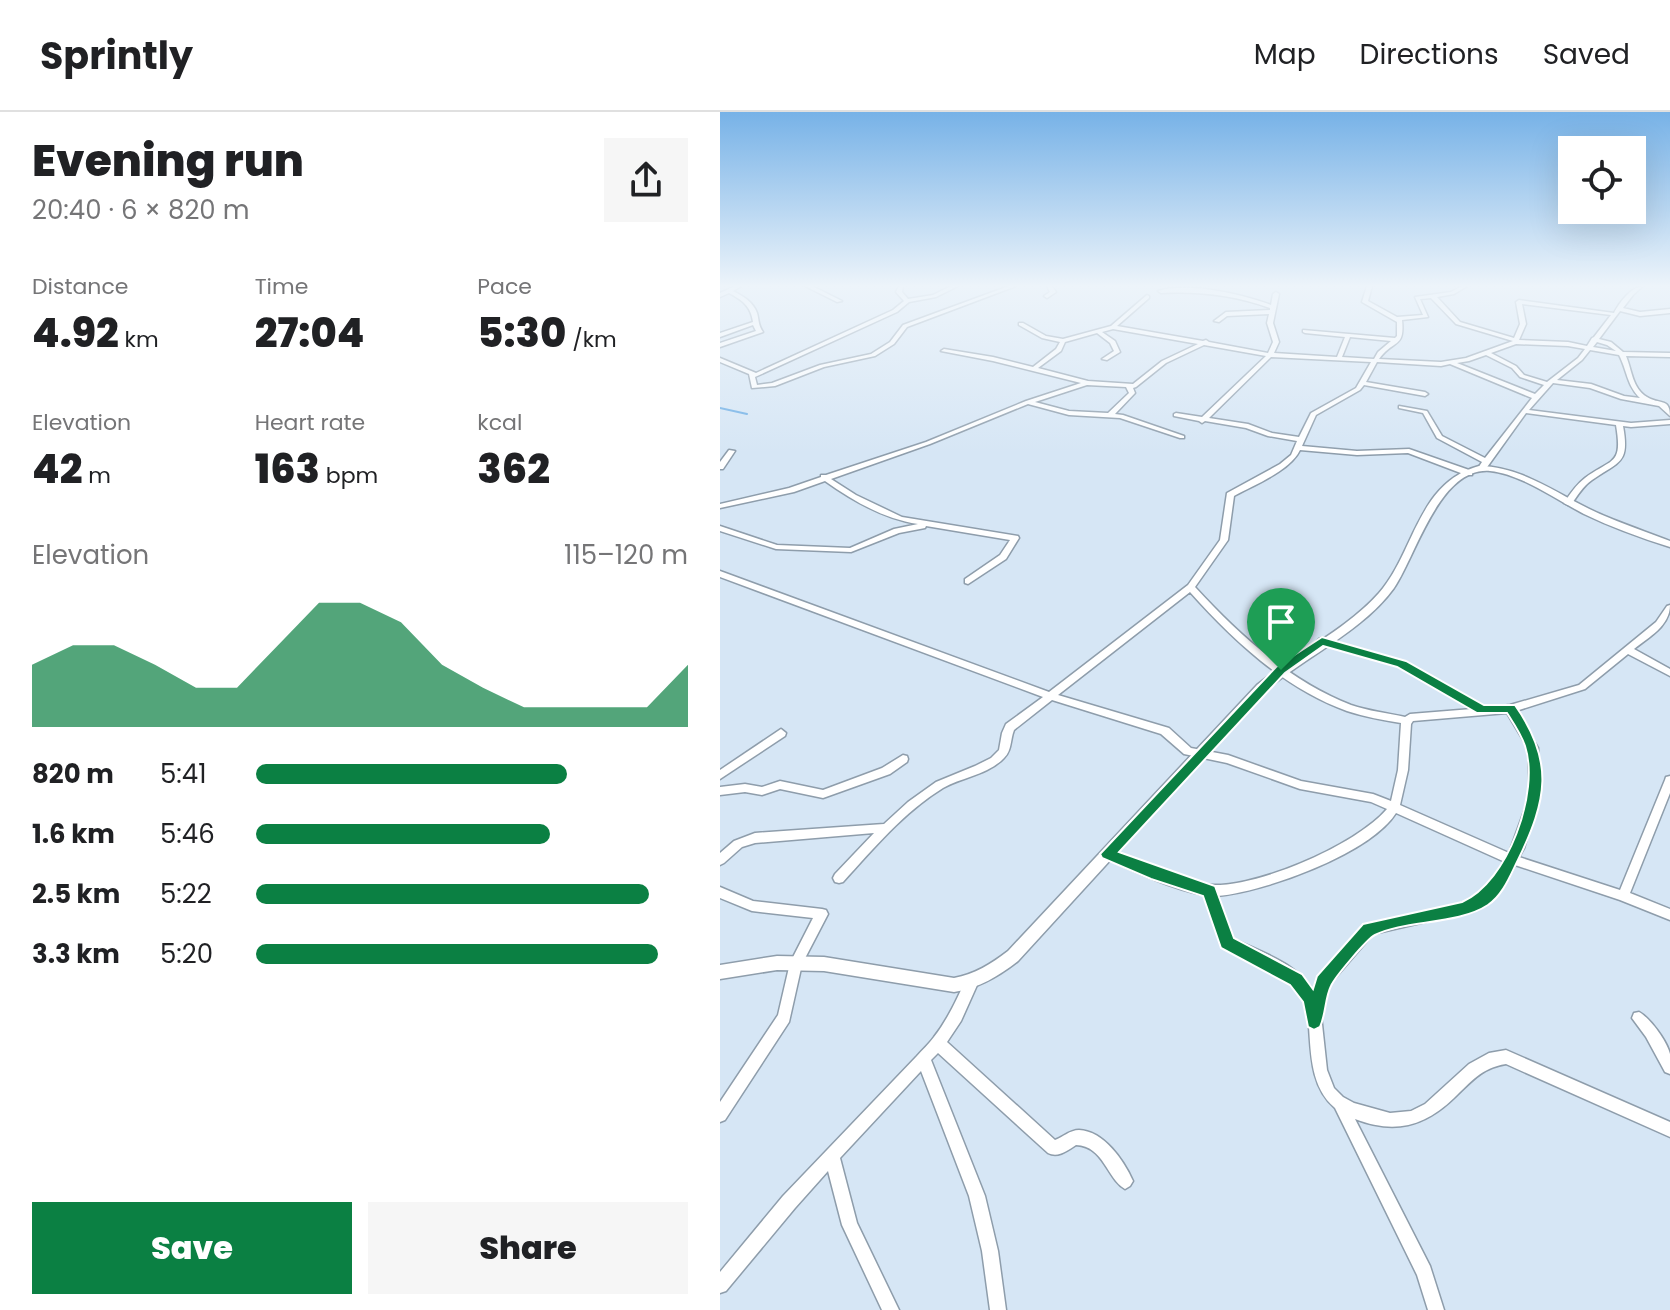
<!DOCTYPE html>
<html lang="en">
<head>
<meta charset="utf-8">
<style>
  :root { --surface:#fff; --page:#f6f6f6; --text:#202124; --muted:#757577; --line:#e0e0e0; --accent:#0b8043 }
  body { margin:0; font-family:Poppins,sans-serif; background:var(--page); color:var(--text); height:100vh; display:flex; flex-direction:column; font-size:30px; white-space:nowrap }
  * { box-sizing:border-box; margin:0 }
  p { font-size:26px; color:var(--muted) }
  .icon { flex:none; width:44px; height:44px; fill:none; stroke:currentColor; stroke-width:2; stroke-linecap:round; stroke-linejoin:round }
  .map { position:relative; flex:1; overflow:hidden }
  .drawer { display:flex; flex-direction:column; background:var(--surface); width:720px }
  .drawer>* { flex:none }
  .controls { position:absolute; left:838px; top:24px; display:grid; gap:16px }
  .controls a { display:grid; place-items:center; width:88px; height:88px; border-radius:0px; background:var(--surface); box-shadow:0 8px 32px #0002; font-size:40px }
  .pin { position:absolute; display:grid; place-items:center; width:68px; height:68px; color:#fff; margin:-82px -34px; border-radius:50% 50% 50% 0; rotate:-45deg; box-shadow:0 0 8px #0007 }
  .pin .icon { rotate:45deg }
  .round { display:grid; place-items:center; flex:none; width:84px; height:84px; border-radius:0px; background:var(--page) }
  .headline { display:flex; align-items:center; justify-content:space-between; height:136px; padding:0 32px }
  h1 { font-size:44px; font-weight:800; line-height:60px }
  .figures { display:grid; grid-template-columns:repeat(3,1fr); gap:12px; height:136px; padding:8px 32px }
  .figures div { display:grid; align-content:center }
  .figures b { font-size:40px; font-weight:800 }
  .figures small { font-size:22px; font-weight:400 }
  .figures p { font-size:22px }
  .chart { height:224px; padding:16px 32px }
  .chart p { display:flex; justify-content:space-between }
  .chart svg { width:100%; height:144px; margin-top:8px; fill:var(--accent); opacity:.7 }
  .button { display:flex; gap:16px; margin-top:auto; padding:16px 32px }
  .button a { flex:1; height:92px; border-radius:0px; background:var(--accent); color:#fff; font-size:32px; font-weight:800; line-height:92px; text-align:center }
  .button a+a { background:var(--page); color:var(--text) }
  ul { padding:0 32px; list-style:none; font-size:26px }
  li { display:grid; grid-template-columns:128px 96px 1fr; align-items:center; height:60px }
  li i { height:20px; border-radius:10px; background:var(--accent) }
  header { display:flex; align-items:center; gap:48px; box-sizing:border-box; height:112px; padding:0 40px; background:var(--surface); border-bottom:2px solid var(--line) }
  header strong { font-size:38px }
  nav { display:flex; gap:44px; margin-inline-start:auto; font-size:28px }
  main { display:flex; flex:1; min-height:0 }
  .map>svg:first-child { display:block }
</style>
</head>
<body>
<header>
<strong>Sprintly</strong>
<nav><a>Map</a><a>Directions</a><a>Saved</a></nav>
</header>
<main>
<section class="drawer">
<div class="headline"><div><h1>Evening run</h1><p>20:40 · 6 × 820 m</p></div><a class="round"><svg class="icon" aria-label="share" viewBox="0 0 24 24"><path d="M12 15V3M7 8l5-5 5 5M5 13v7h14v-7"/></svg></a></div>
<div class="figures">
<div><p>Distance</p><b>4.92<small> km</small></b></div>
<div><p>Time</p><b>27:04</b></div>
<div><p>Pace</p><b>5:30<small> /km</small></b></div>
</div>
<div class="figures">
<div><p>Elevation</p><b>42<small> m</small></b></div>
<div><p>Heart rate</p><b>163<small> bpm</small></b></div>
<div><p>kcal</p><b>362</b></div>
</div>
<div class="chart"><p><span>Elevation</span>115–120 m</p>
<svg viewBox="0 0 160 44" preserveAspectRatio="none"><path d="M0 44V25L10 19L20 19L30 25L40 32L50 32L60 19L70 6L80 6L90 12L100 25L110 32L120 38L130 38L140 38L150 38L160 25V44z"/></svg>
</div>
<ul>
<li><b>820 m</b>5:41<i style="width:72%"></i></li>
<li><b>1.6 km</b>5:46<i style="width:68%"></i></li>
<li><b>2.5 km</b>5:22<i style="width:91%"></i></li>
<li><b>3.3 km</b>5:20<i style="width:93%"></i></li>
</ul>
<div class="button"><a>Save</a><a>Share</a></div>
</section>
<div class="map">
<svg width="950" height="1198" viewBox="0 0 950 1198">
  <rect width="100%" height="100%" fill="#d6e6f5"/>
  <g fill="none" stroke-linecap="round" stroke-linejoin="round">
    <polyline stroke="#6daee5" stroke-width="2" points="0,296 27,302"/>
    <g stroke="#8e9dab" stroke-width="3">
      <g id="minor">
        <path d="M15,174H21L13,179C23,184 33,190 37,201C39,208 38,213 43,220L0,235V231L36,219L33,213L0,225V221L33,210C31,194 22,188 9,181L0,185V181Z"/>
        <polygon points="85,174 92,174 122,189 117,190"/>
        <polygon points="179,174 183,174 182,180 188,187 213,183 231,174 238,174 216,185 189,190 177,200 35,265 37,273 52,271 100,253 151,242 170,230 183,213 289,174 296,174 187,215 174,232 155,244 104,255 55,274 32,276 29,262 0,250 0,246 36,261 173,198 184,189 176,180"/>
        <polygon points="327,174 332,174 336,180 327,186 324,184 330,180"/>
        <path d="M647,174H652L648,189L677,205L703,203L695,185L731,180L742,174H747L734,182L717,185L740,210L794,226L800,212L796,190L799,188L894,201C899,191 911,175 923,174L913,183L903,196L920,200L950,197V201L920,204L900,199L879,227L891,230L903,240L950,241V245L906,244C912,258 912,276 927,285C939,293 950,285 950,304L939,294L901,287L870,276L833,271L809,298L911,311L950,308V312L911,315L903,314C910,352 899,349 872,368C863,374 857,384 851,393H848L844,391C850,382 856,373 865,366C892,346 903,354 896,313L806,301L765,358H759L758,356L762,350L717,326L703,301L679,296V294L707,299L722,324L765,346L812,286L730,252L721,254L657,250L646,270L705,280L708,282L705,284L644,273L640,278L596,303L582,334L637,339L689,337L752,359V363H746L688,341L637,343L580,338C570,359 534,373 514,384L508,428L475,475C519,523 570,569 631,593C648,599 668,601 685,605L690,602L752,597L678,554L599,531L597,529L599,527L602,526L684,550L764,596L790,593L859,573L936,510L947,494L950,493C950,514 929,525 914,537L950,557V564L908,542L865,577L796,599L818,636L820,683L804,736L799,745L900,778L945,668L946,665L950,664V681L910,781L950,797V808L900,788L795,753L783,775L767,792L744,801L653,822L609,873L601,903L607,958L614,976L623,985L634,991L670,1001L691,999L705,992L749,952L769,941L786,938L950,1010V1025L786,952C761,956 751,970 734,986C704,1015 674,1022 635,1007L710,1154L724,1198H708L697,1163L615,996C591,976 591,943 589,915C588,905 587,893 582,884C566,858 529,847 503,834L484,783C449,776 416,760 384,745L382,742L384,739L388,737C419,749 448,766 481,772C528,781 637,733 667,697L651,690L580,677L507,651L464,642L441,622L332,588L294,618C290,628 292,638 284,646C268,663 242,665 223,676C184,700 154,736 123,770L119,771L115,770L113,766L115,762L154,721L35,731L22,735L4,751L0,753V741L14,729L35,721L164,712L188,690L216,670L255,654L271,646L279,638L282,621L286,612L323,585L0,465V459L329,580L468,473L500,428L507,381L560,352L571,343L577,329L548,324L526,316L485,309L482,311L479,309L454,304V302L456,301L482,305L546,244L484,233L446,251L416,275L413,276L415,281L395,302L403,303L464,324V326H460L400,306L349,303L308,292L210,332L111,367L136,383L182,405L298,424L299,426L286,447L248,472L245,471V467L280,443L290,428L206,414L205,416L179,421L131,440L56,437L0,419V414L57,433L130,436L174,417L198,412C164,407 133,389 105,369L74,380L0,396V392L69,376L101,365V363H106L206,330L306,289L361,271L273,249L221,239L224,237L273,245L313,255L336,237L340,230L322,226L299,213V211H303L326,224L343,227L391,214L427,183L429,184V186L397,214L483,229L486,228L489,230L548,241L553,230L547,211L549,202L507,204L499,210L494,209L506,200L550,198V196C514,183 479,179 441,181L438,179C469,170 521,182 551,193L553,182L556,180L559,182L553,211L559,230L554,241L617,245L625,225L585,221L583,220V218L675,226L677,224V210L642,190ZM711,186L736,212L793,229L746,246L721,250L659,247C673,227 685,237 682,208L708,205L700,187ZM802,192L891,203L874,225L872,226L867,234L848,230L799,228L806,212ZM393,217L478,232L442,249L413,272L368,269L318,256L341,239L345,230L377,221L390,231L394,239L382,247L387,248L400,240L395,229L382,220ZM630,225L671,229L658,240L654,247L622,245ZM877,230L887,233L896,239L873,235ZM796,232L848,234L865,237L858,246L827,270L804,263L796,254L771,241ZM870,238L899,243C907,258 907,274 920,286L904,284L871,272L837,268L862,248ZM766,243L792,256L800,265L824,273L815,282L737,251L749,249ZM551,245L651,250L636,276L591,301L579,325L552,321L528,312L489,306ZM367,273L406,275L409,281L388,301L349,299L315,290ZM470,480C513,528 565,577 627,599C645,605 663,608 681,611L678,658L671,689L653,682L581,669L508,643L471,636L449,616L338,583ZM787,601L808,636L810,683L789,741L680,693L688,658L691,612L693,609ZM676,701L785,750L775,767L759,784L743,791L645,813L598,866L594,881C579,851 540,840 512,826L497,784C544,780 650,742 676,701Z"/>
        <polygon points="9,338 15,339 3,357 0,357 0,350"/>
        <polygon points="61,617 66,621 65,624 0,667 0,658"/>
        <polygon points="183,643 187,644 188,647 187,650 170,662 103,686 60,677 42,683 25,680 0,683 0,675 25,672 42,675 60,669 103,678 162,656"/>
        <polygon points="0,775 33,789 102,797 106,798 108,802 82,852 69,910 5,1008 0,1010 0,990 58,903 70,851 93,806 32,799 0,786"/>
        <path d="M251,865L256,867L258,871L241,909L227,930L335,1028C343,1025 350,1018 359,1018C384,1019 404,1049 413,1069L410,1074L405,1077C387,1067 384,1034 356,1033C347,1039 338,1046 328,1041L218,941L211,948L265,1084L278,1139L286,1198H270L262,1139L249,1084L201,959L120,1046L137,1111L179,1198H162L122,1113L108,1059L75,1096L6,1179L0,1181V1160L63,1084L197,944C202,938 209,932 214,925C228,907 237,887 246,867Z"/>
        <path d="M919,900C930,906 947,929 950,942C950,948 950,956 950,962L945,960L926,925L912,906L914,901Z"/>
      </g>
    </g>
    <g stroke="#8e9dab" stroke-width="3">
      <path id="tertiary" d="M759,354C803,354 841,385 880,402C903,412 927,420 950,429V435C921,426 891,415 864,402C837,388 801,362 770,359C719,355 696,444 674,476C643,519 585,545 545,579L298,849C279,864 259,876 234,880L104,859L57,858L0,867V853L57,844L104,845L234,866C255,862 271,852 288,839L537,573C576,541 625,519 659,481C695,440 697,371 759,354Z"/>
    </g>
    <use href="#minor" fill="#fff" fill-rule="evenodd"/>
    <use href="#tertiary" fill="#fff" fill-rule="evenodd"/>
  </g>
  <linearGradient id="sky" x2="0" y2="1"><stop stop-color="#77b2e7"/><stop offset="0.51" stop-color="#edf4fa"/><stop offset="1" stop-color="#edf4fa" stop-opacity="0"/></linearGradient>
  <rect width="950" height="341" fill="url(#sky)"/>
  <path fill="#0b8043" stroke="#fff" stroke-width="2" fill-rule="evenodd" d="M602,525L686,549L764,593H795C835,650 827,688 798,748C790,764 783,783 768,793C738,813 684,808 655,823C647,827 615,865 611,874C605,886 606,902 600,915L594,918L588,915L583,890L570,873L501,836L483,784L431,767L382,746L380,742L556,555ZM603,534L677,555L757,601H787C794,612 801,622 805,634C820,680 788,770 742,790L643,812L597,864L593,877L582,862L514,826L495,774L399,740L565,561Z"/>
</svg>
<div class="controls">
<a><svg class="icon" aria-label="locate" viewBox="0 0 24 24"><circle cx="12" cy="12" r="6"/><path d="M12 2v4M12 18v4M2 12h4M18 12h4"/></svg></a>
</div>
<div class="pin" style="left:561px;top:558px;background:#1e9e55"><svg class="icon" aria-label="arrive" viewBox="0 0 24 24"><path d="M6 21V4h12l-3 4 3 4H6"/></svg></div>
</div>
</main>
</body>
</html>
